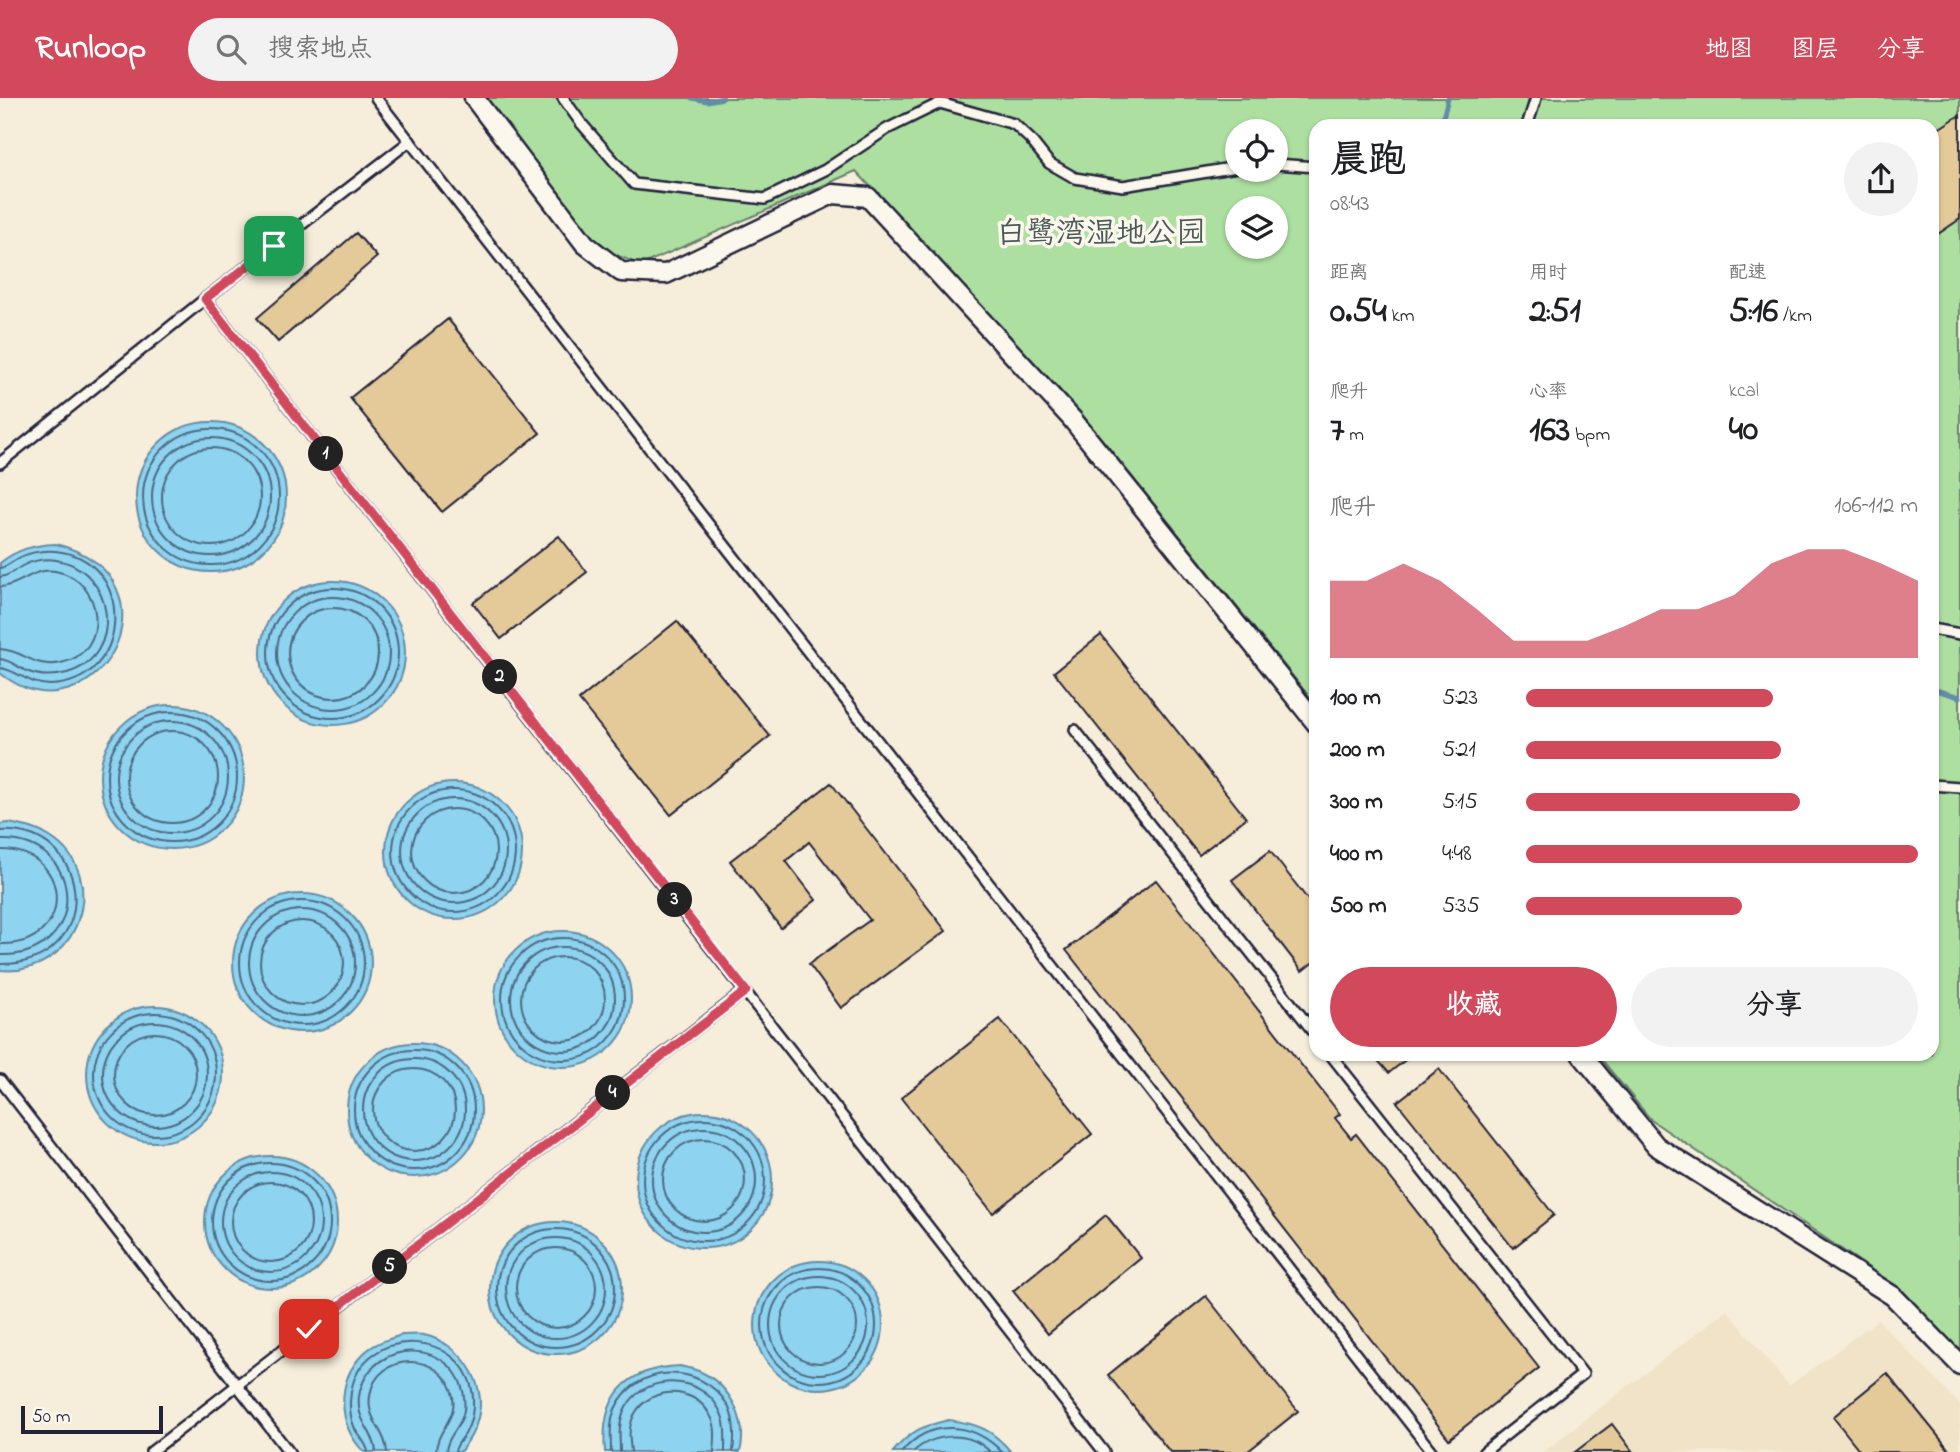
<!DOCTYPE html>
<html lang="zh">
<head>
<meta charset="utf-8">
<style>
  :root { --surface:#fff; --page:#f2f2f2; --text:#202124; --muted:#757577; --accent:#d1495b }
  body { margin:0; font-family:"Indie Flower","LXGW WenKai TC",sans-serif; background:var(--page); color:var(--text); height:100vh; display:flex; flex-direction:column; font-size:26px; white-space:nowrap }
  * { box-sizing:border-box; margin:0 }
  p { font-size:23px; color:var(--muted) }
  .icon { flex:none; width:38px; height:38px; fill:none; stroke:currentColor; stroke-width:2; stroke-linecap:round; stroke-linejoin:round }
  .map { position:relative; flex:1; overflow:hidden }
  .sheet { position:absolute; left:1309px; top:21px; width:630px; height:942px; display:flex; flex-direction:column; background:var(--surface); border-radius:21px; box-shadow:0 2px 5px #0004 }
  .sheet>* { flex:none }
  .controls { position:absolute; left:1225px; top:21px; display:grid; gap:14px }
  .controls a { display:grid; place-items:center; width:63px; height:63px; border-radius:50%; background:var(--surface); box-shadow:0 2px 5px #0004; font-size:35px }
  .scale { position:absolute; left:21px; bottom:18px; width:142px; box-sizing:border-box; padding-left:7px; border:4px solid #22223b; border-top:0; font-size:19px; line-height:24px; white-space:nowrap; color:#22223b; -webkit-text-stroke:5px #fbf7ec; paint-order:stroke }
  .pin { position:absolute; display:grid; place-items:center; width:60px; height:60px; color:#fff; margin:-30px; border-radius:14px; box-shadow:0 4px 10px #0006 }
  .km { position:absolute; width:35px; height:35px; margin:-18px; border-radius:50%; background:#222; color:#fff; font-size:19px; line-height:35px; text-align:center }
  .round { display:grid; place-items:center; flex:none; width:74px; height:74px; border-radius:37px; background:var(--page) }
  .overview { display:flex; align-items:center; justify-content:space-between; height:119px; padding:0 21px }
  h1 { font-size:38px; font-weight:700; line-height:52px }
  .figures { display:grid; grid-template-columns:repeat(3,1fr); gap:10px; height:119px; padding:7px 21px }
  .figures div { display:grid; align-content:center }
  .figures b { font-size:35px; font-weight:700 }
  .figures small { font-size:19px; font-weight:400 }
  .figures p { font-size:19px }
  .chart { height:196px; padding:14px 21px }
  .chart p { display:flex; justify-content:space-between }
  .chart svg { width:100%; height:126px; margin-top:7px; fill:var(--accent); opacity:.7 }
  .action { display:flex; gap:14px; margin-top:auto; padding:14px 21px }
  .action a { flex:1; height:80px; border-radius:42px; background:var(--accent); color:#fff; font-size:28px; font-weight:700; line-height:80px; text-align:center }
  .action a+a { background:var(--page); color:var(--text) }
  ul { padding:0 21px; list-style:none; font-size:23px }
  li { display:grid; grid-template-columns:112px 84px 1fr; align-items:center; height:52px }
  li i { height:18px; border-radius:9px; background:var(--accent) }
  header { display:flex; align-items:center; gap:42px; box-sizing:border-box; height:98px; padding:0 35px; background:var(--accent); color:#fff }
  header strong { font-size:33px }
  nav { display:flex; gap:38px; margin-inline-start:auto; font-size:24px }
  .search { width:490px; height:63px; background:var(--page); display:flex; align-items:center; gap:18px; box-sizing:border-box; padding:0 24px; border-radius:38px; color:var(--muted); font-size:26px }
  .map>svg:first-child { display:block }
</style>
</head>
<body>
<header>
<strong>Runloop</strong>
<div class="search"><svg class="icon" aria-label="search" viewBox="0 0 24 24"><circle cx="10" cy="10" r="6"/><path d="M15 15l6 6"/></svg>搜索地点</div>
<nav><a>地图</a><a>图层</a><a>分享</a></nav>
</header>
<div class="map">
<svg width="1960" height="1354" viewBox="0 0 1960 1354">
  <rect width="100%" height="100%" fill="#f6eedb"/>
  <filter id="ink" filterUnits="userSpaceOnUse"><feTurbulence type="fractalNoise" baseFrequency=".0143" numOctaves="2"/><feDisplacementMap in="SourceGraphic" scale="14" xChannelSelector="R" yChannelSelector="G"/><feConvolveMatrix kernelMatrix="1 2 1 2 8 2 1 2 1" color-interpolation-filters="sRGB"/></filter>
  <g filter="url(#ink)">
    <polygon fill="#f1e3c7" points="1727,1212 1789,1288 1878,1222 1960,1307 1960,1354 1543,1354"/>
    <path fill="#acdfa0" stroke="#67806e" stroke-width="2" fill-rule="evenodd" d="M485,0H1960V1254L1903,1193L1651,1022L1597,956H1932V28H1316V607L1080,314L856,73L641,167L594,148ZM1237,33H1276V72H1237ZM1237,110H1276V149H1237Z"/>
    <g fill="#8ed3ef" stroke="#638ca7" stroke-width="2">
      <circle cx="211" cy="399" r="75"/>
      <path d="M56,446C190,481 95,651 0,575V465C17,451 34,447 56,446Z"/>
      <circle cx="333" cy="555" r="72"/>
      <circle cx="172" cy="679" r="72"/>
      <circle cx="454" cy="753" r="68"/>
      <path d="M9,725C24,728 37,730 50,739C113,778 78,880 0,872V726Z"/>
      <circle cx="302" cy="865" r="69"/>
      <circle cx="563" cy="901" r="68"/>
      <circle cx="155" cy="976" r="68"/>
      <circle cx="414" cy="1012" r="67"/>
      <circle cx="704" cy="1082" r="68"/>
      <circle cx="271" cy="1124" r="66"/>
      <circle cx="556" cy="1190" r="66"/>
      <circle cx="819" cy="1227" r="64"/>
      <path d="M402,1237C409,1237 417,1236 424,1237C460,1245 488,1284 478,1320C475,1334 468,1343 460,1354H364C337,1327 336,1283 363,1256C374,1245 388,1241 402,1237Z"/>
      <path d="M680,1268C687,1270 695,1271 701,1274C731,1288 748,1323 740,1354H605C600,1299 625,1270 680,1268Z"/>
      <path d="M949,1322C978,1326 992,1331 1011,1354H893C910,1333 922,1328 949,1322Z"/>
    </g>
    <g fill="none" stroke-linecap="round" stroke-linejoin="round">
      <g stroke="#4d6983" stroke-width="2">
        <circle cx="211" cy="399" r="68"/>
        <circle cx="211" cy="399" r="59"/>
        <circle cx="211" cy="399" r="49"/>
        <path d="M0,470C7,469 8,466 14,463C25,455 41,452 55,453C137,460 133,585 50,587C29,587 17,572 0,570"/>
        <path d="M0,479C9,478 12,474 19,470C29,463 44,460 56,462C115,471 126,558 67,575C55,578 41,579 29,574C19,571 12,562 0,561"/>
        <path d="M0,489C21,488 33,469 55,473C105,481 111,555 61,565C34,571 24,552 0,551"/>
        <circle cx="333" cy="555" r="65"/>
        <circle cx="333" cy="555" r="56"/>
        <circle cx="333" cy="555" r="45"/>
        <circle cx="172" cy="679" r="65"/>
        <circle cx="172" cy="679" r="56"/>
        <circle cx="172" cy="679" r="46"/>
        <circle cx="454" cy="753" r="61"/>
        <circle cx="454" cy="753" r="52"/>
        <circle cx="454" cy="753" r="42"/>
        <path d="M0,733C96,728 103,868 0,866"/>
        <path d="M0,742C86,738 91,860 0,857"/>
        <path d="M0,752C73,750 76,849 0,846"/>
        <circle cx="302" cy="865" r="62"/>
        <circle cx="302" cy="865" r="53"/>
        <circle cx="302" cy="865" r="42"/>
        <circle cx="563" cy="901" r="61"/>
        <circle cx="563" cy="901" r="52"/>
        <circle cx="563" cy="901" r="42"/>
        <circle cx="155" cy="976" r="61"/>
        <circle cx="155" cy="976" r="52"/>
        <circle cx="155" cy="976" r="41"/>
        <circle cx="414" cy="1012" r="60"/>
        <circle cx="414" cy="1012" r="51"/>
        <circle cx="414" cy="1012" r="41"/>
        <circle cx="704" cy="1082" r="61"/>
        <circle cx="704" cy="1082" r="52"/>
        <circle cx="704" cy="1082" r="41"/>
        <circle cx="271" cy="1124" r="59"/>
        <circle cx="271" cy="1124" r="50"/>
        <circle cx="271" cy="1124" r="40"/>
        <circle cx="556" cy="1190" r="59"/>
        <circle cx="556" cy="1190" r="50"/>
        <circle cx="556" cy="1190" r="40"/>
        <circle cx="819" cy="1227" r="57"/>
        <circle cx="819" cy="1227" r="49"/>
        <circle cx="819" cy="1227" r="38"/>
        <path d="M368,1354C367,1345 359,1339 355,1331C350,1320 349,1306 351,1294C362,1225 468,1230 473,1300C474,1312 471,1325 465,1336C461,1343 456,1346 455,1354"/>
        <path d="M376,1354C375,1332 353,1323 360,1293C374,1238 457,1241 464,1299C468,1327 447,1334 446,1354"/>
        <path d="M387,1354C386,1333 366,1321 370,1298C376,1252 446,1253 453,1299C457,1321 436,1333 436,1354"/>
        <path d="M611,1354C611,1339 609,1325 615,1311C636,1265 701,1264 727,1306C735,1320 735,1338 733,1354"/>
        <path d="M620,1354C620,1341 618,1329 623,1316C638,1275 699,1274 719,1311C727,1325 725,1339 725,1354"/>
        <path d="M631,1354C630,1343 628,1333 632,1322C644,1288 693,1285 710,1317C717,1328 715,1341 714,1354"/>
        <path d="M902,1354C930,1320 973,1324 1002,1354"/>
        <path d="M913,1354C934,1335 969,1332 990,1354"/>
      </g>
      <g stroke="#638ca7" stroke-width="5">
        <polyline points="692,0 707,3 723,0"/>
        <polyline points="1441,28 1448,0"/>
        <polyline points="1932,591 1960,599"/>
      </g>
    </g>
    <g fill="#e4c999" stroke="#22223b" stroke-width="2">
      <polygon points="1960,17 1960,121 1932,140 1932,35"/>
      <polygon points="356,135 377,159 278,244 257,220"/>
      <polygon points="448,221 540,335 442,414 350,300"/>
      <polygon points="559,438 587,474 501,541 473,505"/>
      <polygon points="677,523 770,638 671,717 579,602"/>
      <polygon points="1101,537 1246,720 1199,757 1054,574"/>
      <polygon points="831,685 946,833 841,910 809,866 870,822 809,744 786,763 816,802 781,830 730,763"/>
      <polygon points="1270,753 1316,812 1316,862 1302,873 1232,782"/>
      <polygon points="1156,782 1340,1016 1335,1020 1351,1040 1356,1036 1539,1270 1449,1341 1066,852"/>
      <polygon points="1000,921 1092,1036 993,1115 901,1000"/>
      <polygon points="1372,956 1413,956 1389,975"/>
      <polygon points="1439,971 1554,1117 1513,1150 1397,1004"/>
      <polygon points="1106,1117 1141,1160 1048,1236 1013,1193"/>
      <polygon points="1206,1198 1298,1313 1247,1354 1170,1354 1108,1277"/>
      <polygon points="1887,1275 1951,1354 1861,1354 1833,1319"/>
      <polygon points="1612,1326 1633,1354 1575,1354"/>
    </g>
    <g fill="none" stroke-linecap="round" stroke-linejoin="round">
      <g stroke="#22223b" stroke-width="14">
        <g id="lane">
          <polyline points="376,0 1432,1354"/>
          <polyline points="563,0 581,25 634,86 765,101 825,72 887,31 940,5 1014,26 1030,41 1049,65 1075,80 1123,88 1237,69"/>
          <polyline points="1527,28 1536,0"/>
          <polyline points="1276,66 1316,69"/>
          <polyline points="205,201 1104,1354"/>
          <polyline points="0,365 205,201 410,43"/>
          <polyline points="1932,531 1960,536"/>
          <polyline points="1075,632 1316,937"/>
          <polyline points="1932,687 1960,689"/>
          <polyline points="1330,956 1583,1276 1484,1354"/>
          <polyline points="0,982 289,1354"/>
          <polyline points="151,1354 745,893"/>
        </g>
      </g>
      <g stroke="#22223b" stroke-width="23">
        <g id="street">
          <polyline points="474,0 585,146 621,174 666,176 833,96 868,99 1072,321 1316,625"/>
          <polyline points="1581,956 1656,1048 1893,1198 1960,1267"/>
        </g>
      </g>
      <use href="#lane" stroke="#fbf7ec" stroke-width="9"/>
      <use href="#street" stroke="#fbf7ec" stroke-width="18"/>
    </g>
  </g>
  <g fill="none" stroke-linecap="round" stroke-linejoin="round" filter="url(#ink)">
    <g stroke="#fff" stroke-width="14">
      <polyline id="route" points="274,148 205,201 746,893 309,1231"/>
    </g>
    <use href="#route" stroke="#d1495b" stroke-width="9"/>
  </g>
  <g text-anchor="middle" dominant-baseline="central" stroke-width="7" stroke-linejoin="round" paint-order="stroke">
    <g font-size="30" fill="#4b5b59" stroke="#fbf7ec">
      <text x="1101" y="137">白鹭湾湿地公园</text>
    </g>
  </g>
</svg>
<div class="controls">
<a><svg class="icon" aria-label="locate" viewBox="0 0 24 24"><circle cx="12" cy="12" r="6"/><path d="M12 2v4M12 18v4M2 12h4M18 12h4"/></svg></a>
<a><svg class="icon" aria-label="layers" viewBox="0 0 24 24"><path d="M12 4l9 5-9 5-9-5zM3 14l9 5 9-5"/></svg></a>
</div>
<div class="scale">50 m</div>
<div class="pin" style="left:274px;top:148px;background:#1e9e55"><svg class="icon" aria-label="arrive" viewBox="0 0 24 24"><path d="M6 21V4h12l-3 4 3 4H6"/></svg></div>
<div class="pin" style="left:309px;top:1231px;background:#d93025"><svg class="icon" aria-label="check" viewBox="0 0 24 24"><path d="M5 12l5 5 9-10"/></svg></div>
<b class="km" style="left:326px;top:356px">1</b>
<b class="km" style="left:500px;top:579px">2</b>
<b class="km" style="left:675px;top:802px">3</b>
<b class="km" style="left:613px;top:995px">4</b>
<b class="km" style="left:390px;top:1169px">5</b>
<section class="sheet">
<div class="overview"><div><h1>晨跑</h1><p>08:43</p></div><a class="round"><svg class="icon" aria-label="share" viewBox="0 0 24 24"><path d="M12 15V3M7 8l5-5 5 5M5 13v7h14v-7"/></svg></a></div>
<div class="figures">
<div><p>距离</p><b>0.54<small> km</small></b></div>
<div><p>用时</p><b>2:51</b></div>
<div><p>配速</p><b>5:16<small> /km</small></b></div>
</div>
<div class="figures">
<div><p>爬升</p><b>7<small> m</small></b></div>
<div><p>心率</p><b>163<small> bpm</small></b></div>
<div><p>kcal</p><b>40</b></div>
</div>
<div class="chart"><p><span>爬升</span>106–112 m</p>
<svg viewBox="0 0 160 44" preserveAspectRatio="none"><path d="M0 44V17L10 17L20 11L30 17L40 27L50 38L60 38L70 38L80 33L90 27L100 27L110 22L120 11L130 6L140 6L150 11L160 17V44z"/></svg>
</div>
<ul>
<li><b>100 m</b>5:23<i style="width:63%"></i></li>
<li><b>200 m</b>5:21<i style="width:65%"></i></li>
<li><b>300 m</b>5:15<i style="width:70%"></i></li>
<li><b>400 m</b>4:48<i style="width:100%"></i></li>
<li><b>500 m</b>5:35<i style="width:55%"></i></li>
</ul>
<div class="action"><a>收藏</a><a>分享</a></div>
</section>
</div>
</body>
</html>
